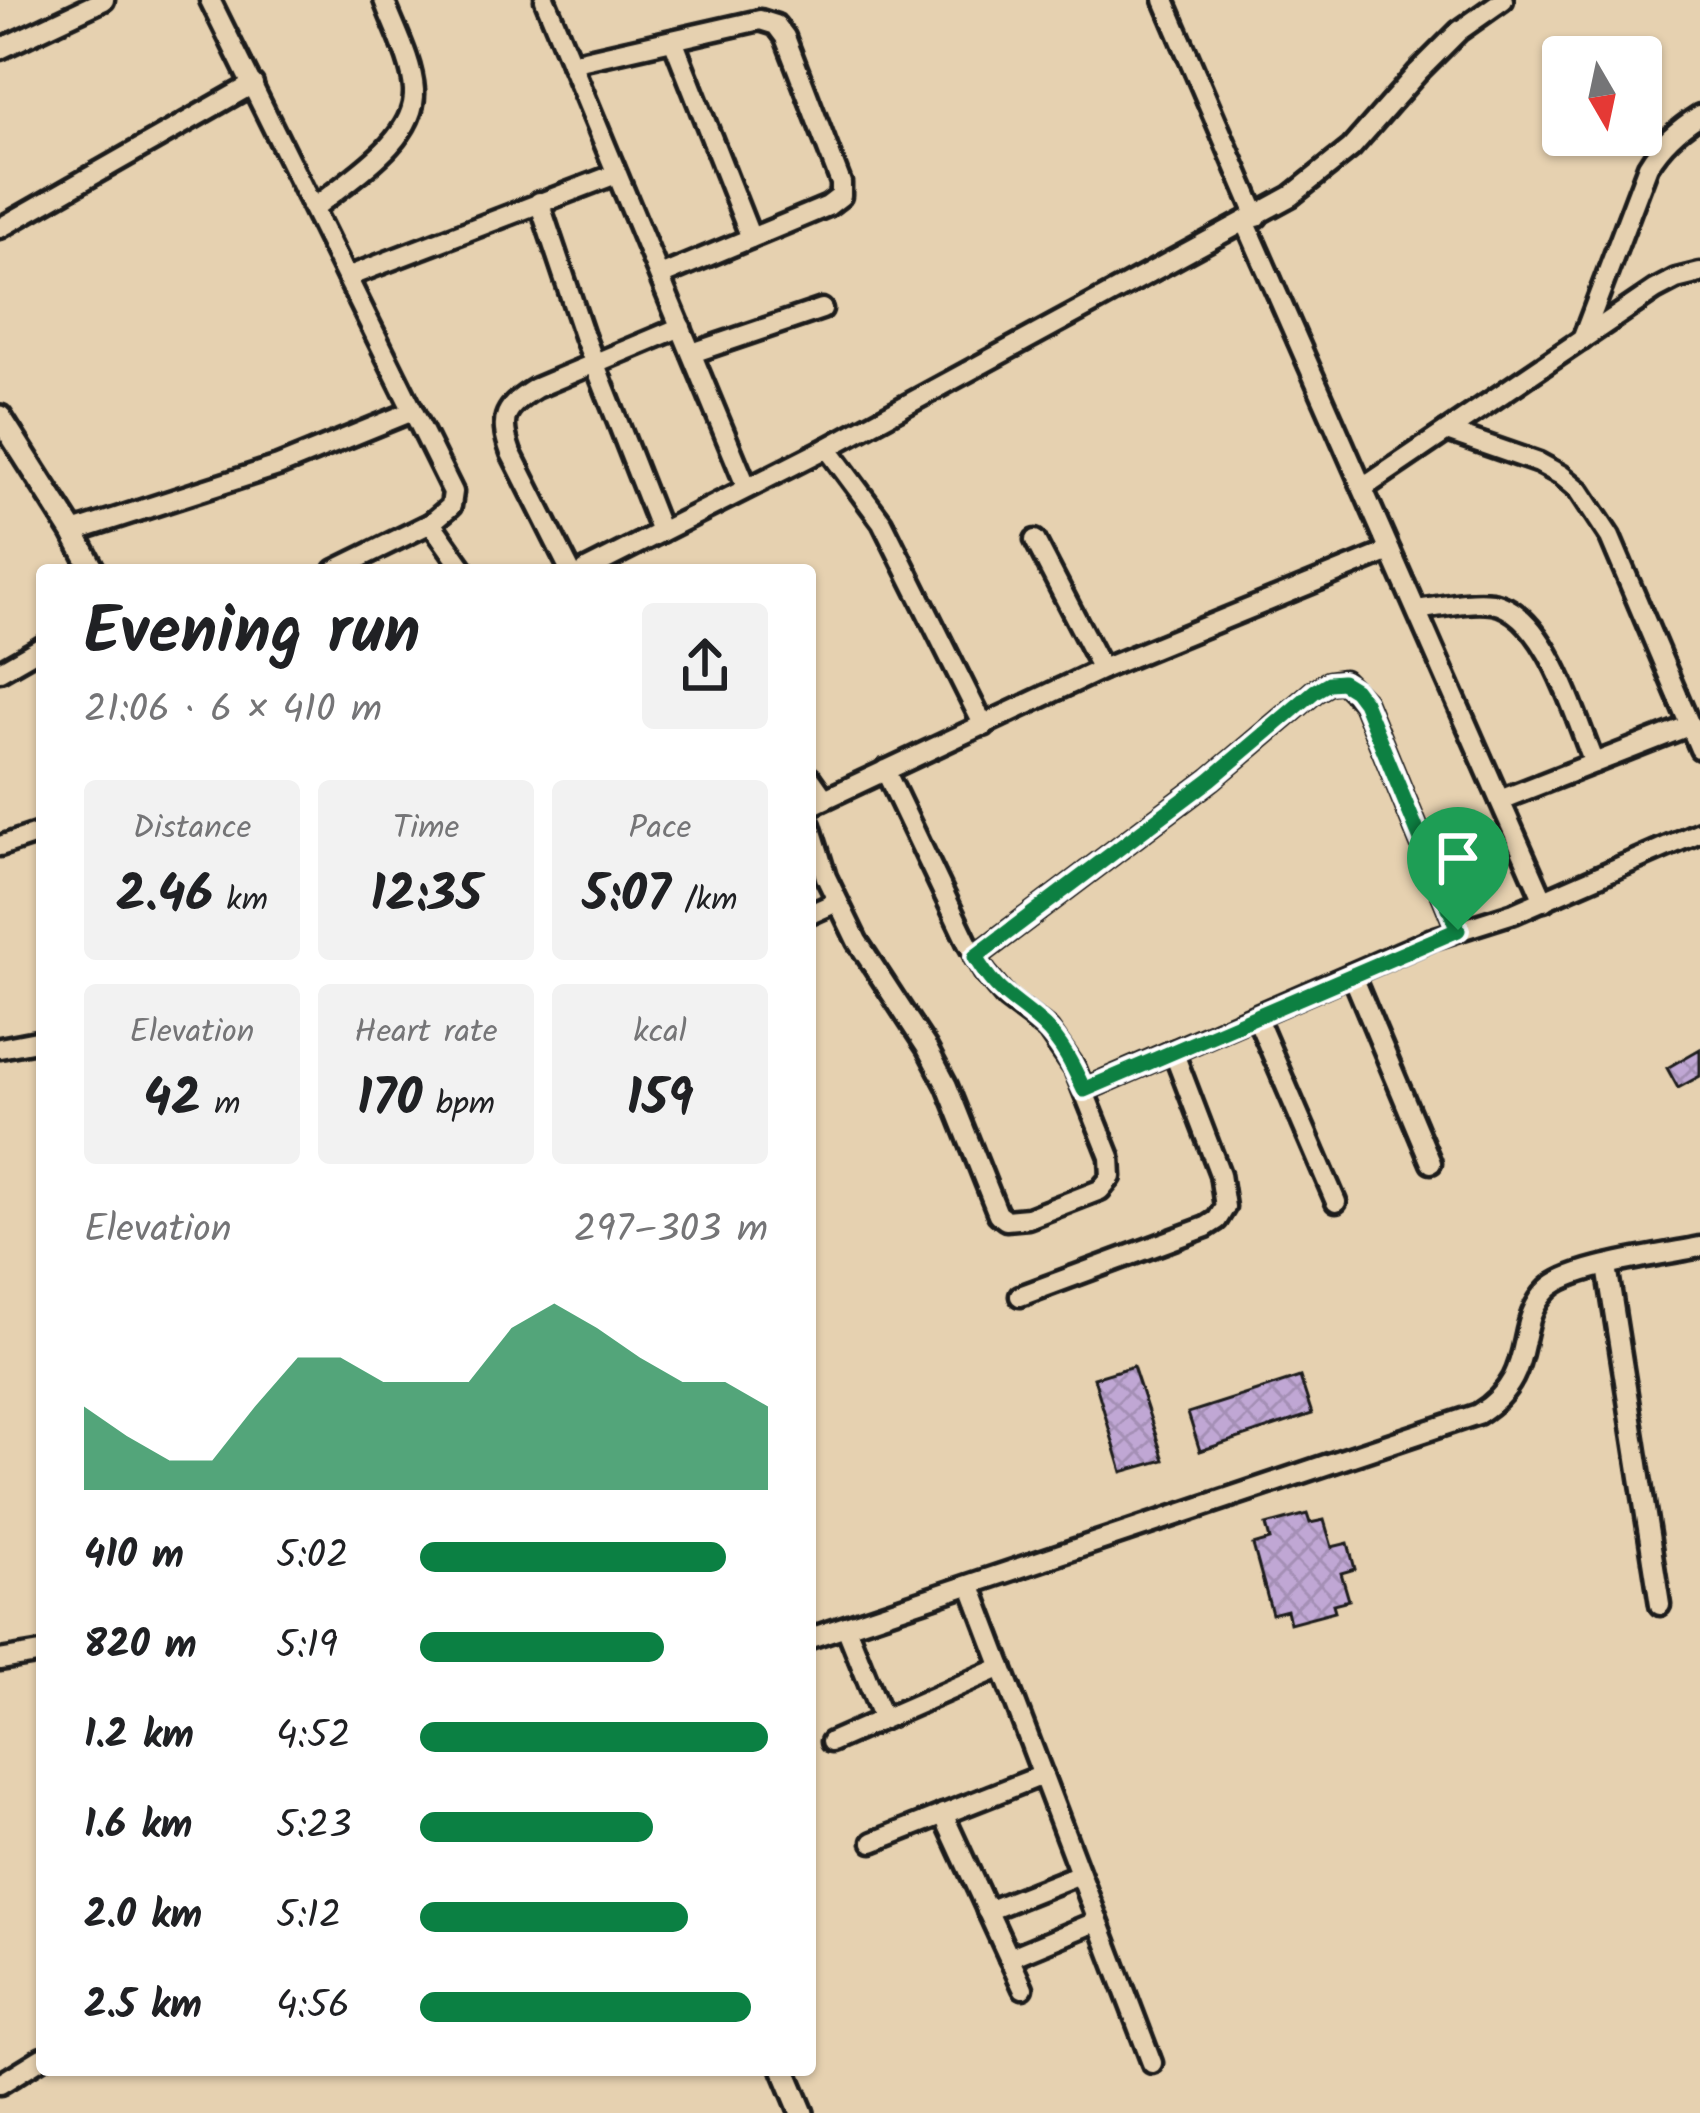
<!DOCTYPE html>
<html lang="en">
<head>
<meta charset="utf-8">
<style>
  :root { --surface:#fff; --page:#f2f2f2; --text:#202124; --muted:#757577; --accent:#0b8043 }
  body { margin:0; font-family:Kalam,sans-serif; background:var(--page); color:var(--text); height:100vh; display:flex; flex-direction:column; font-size:45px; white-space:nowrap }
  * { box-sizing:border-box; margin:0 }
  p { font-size:39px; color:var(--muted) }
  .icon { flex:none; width:66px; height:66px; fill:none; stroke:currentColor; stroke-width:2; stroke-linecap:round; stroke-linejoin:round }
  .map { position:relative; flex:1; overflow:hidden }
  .side { position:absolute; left:36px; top:564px; width:780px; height:1512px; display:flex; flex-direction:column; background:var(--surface); border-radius:12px; box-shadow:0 3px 9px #0004 }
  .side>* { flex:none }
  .needle { width:78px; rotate:171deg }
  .tools { position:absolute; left:1542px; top:36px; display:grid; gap:24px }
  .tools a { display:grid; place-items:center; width:120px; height:120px; border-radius:12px; background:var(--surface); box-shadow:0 3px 9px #0004; font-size:60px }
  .pin { position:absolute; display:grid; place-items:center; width:102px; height:102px; color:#fff; margin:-123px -51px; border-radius:50% 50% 50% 0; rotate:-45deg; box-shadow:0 0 12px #0007 }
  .pin .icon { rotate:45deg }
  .round { display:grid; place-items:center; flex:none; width:126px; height:126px; border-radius:12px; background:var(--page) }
  .summary { display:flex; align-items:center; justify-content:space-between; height:204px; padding:0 48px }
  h1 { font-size:66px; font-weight:700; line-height:90px }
  .stats { display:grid; grid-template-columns:repeat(3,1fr); gap:18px; height:204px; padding:12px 48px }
  .stats div { display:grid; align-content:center; border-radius:12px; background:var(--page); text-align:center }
  .stats b { font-size:51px; font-weight:700 }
  .stats small { font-size:33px; font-weight:400 }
  .stats p { font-size:33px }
  .chart { height:336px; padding:24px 48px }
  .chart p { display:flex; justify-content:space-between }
  .chart svg { width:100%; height:216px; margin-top:12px; fill:var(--accent); opacity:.7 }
  ul { padding:0 48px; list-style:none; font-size:39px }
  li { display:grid; grid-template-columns:192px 144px 1fr; align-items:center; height:90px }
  li i { height:30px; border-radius:15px; background:var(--accent) }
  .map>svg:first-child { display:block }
</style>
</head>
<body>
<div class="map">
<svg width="1700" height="2113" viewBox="0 0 1700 2113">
  <defs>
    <pattern id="building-cross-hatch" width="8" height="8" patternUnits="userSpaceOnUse" patternTransform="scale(3)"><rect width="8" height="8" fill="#c0a7d4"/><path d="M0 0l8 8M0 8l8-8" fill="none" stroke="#a48fb5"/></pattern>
  </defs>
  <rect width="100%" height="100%" fill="#e6d1b0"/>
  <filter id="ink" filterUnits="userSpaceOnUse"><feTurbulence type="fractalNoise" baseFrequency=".00833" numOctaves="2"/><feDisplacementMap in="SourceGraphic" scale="24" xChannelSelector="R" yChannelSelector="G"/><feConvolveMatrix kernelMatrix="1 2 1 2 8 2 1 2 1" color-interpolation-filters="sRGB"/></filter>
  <g filter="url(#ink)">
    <g fill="url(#building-cross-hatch)" stroke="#1c1c1c" stroke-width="3">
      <polygon points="1700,1049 1700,1076 1678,1088 1667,1068"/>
      <polygon points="1133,1366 1164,1460 1122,1472 1094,1378"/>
      <polygon points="1300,1377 1312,1414 1200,1451 1188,1413"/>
      <polygon points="1307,1514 1310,1523 1324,1520 1332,1547 1348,1543 1355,1569 1341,1573 1349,1600 1333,1604 1335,1611 1290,1623 1287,1610 1272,1614 1253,1545 1270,1540 1266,1525"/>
    </g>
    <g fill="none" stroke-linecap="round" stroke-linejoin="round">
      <g stroke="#1c1c1c" stroke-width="27">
        <g id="minor">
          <polyline points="210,0 453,492 451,506 431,523 335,570"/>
          <polyline points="545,0 747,488"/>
          <polyline points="1164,0 1257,217"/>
          <polyline points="673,40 751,238"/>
          <polyline points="0,49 104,0"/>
          <polyline points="571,63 760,20 776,25 785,37 841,183 841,196 828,206 660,276"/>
          <polyline points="539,202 584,336 661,532"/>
          <path d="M314,208C349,179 417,140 414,90C412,60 394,28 384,0"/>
          <polyline points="1246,223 1544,901"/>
          <polyline points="0,228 253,84"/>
          <polyline points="347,277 616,174"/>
          <path d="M1582,340L1648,166C1662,143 1678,129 1700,115"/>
          <polyline points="692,353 822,309"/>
          <polyline points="1447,431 1539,463 1561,475 1579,490 1610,537 1700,749"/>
          <polyline points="827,448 882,522 984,726"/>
          <polyline points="1363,488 1655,290 1676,279 1700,273"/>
          <polyline points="431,523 464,570"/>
          <polyline points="73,532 278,466 413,411"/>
          <polyline points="1035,540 1102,669"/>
          <path d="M570,570L511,453C498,417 505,407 536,388L681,327"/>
          <polyline points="586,570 827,448 1291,196 1351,148 1418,72 1459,31 1503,0"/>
          <path d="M1417,610C1441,607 1468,600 1492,603C1546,612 1575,717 1594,763"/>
          <polyline points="0,671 42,647"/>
          <polyline points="810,778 824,798"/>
          <polyline points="1500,800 1691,725"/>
          <polyline points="810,806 1102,669 1390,551"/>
          <polyline points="810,825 826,877 857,941 927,1048 947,1086 998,1214 1006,1220 1028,1218 1100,1190 1111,1177 1110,1157 1075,1069 1048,1030 1007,999 985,973 967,942 885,770"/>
          <polyline points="0,846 42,832"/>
          <polyline points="810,914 837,902"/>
          <polyline points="975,957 1211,779 1315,691 1329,683 1343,681 1364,702 1458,930"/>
          <polyline points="1352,974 1431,1163"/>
          <polyline points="1256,1016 1336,1202"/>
          <polyline points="0,1048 42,1040"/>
          <polyline points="1084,1090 1432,939 1514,913 1700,832"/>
          <polyline points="1607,1266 1660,1605"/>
          <polyline points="1020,1296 1206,1227 1217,1220 1225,1207 1220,1174 1173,1051"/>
          <polyline points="971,1586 1152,2063"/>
          <polyline points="846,1627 883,1719"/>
          <path d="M810,1638L1478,1414C1541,1375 1511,1325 1548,1289C1572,1265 1665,1255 1700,1247"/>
          <polyline points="0,1660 42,1653"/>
          <polyline points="831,1742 1002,1667"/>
          <polyline points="943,1814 1023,1988"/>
          <polyline points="873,1842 1043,1775"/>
          <polyline points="987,1911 1080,1874"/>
          <polyline points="1009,1958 1098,1921"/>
          <polyline points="0,2084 42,2058"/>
        </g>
      </g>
      <g stroke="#1c1c1c" stroke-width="30">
        <g id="tertiary">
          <polyline points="0,417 73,532 93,570"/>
          <polyline points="784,2070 802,2113"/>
        </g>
      </g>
      <use href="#minor" stroke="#e6d1b0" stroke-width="18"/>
      <use href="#tertiary" stroke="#e6d1b0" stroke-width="21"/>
    </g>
  </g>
  <g fill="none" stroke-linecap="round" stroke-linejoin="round" filter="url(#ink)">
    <g stroke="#fff" stroke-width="24">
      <path id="route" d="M1342,682L1355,690L1364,702L1458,930L1084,1090C1073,1066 1062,1043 1043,1025C1013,998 997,995 975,957L1211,779L1315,691L1329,683Z"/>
    </g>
    <use href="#route" stroke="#0b8043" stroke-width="15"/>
  </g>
</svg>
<div class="tools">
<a><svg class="needle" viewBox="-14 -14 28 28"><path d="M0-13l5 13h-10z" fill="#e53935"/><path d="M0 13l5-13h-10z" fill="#757577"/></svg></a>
</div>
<div class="pin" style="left:1458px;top:930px;background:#1e9e55"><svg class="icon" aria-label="arrive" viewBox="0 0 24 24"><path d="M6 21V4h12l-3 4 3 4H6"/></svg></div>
<section class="side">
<div class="summary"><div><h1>Evening run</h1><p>21:06 · 6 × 410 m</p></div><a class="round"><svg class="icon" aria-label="share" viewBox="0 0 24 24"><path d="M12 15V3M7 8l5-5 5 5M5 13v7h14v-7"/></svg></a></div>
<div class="stats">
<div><p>Distance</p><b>2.46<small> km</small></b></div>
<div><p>Time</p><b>12:35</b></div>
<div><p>Pace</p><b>5:07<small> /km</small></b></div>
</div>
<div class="stats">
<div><p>Elevation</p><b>42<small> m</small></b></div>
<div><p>Heart rate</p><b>170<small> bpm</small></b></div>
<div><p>kcal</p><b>159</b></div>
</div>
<div class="chart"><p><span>Elevation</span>297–303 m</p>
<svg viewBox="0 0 160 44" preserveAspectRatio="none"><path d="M0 44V27L10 33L20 38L30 38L40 27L50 17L60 17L70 22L80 22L90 22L100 11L110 6L120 11L130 17L140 22L150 22L160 27V44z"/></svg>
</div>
<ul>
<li><b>410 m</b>5:02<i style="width:88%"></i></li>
<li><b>820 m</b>5:19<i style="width:70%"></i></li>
<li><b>1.2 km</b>4:52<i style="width:100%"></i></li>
<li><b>1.6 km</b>5:23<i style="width:67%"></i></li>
<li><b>2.0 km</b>5:12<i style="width:77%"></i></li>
<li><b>2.5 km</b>4:56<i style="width:95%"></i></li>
</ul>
</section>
</div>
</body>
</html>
